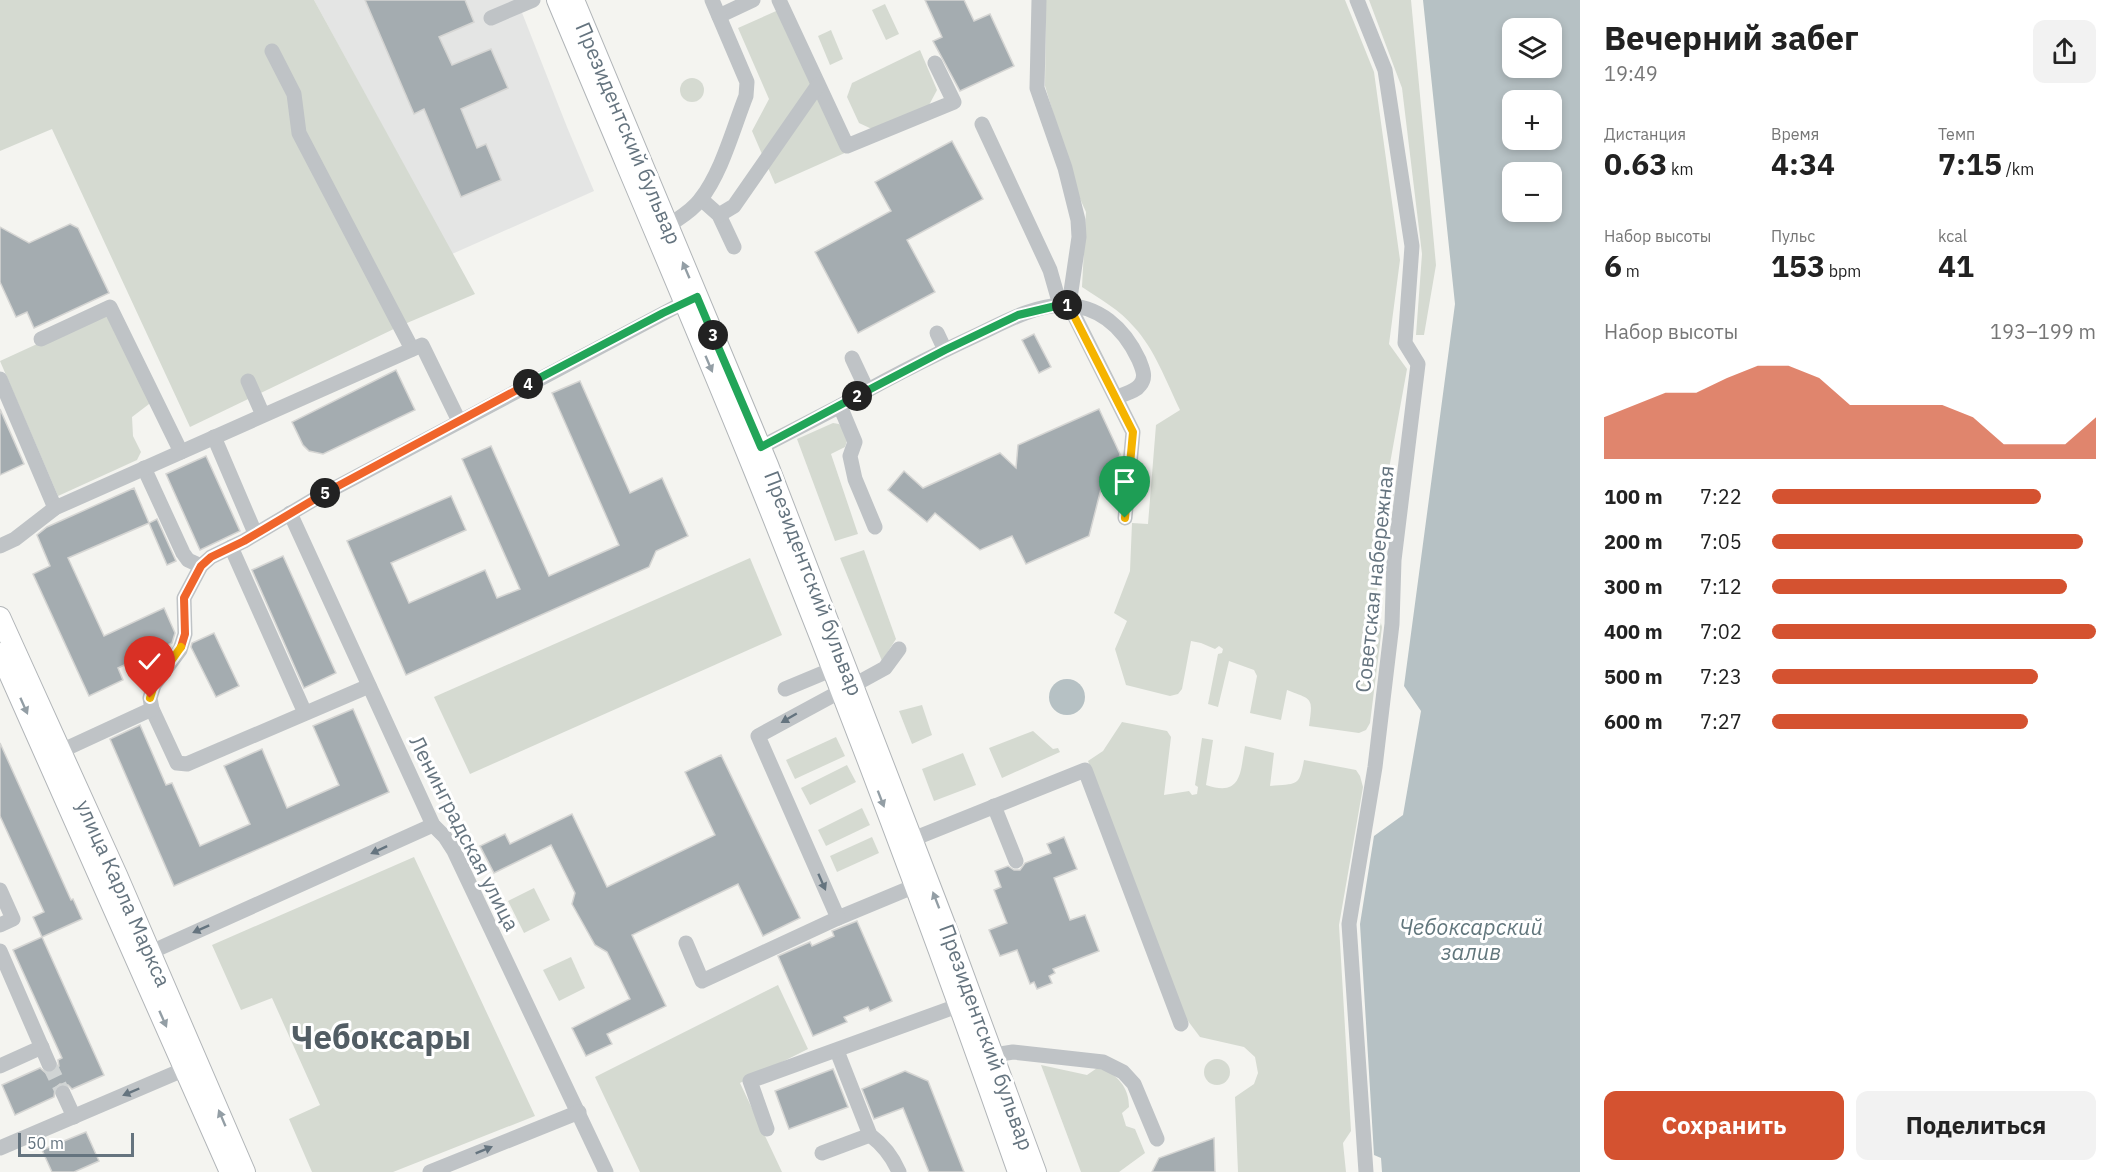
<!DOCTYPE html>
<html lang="ru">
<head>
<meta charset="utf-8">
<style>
  :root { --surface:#fff; --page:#f2f2f2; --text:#222; --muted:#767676; --accent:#d45230 }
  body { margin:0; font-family:"IBM Plex Sans",sans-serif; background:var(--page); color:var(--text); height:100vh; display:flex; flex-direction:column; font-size:22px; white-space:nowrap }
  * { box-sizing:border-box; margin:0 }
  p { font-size:20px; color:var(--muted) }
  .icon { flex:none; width:33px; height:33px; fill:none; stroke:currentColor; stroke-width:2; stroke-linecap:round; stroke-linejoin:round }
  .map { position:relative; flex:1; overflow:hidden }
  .panel { display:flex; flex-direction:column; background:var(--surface); width:540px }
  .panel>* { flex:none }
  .tools { position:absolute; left:1502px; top:18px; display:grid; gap:12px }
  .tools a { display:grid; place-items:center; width:60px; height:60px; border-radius:12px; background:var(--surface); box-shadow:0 3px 9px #0003; font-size:30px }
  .scale { position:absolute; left:18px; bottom:15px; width:116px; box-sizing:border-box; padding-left:6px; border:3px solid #65747f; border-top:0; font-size:16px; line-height:21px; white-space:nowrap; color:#65747f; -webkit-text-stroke:4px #fff; paint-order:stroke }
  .pin { position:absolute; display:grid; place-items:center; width:51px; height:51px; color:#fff; margin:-62px -26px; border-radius:50% 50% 50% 0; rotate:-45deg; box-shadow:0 0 6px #0007 }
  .pin .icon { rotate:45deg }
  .km { position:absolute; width:30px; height:30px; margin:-15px; border-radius:50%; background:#222; color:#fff; font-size:16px; line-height:30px; text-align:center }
  .round { display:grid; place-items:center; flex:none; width:63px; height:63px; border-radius:12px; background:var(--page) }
  .summary { display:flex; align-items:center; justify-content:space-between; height:102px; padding:0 24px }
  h1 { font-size:33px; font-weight:800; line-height:45px }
  .metrics { display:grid; grid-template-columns:repeat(3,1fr); gap:9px; height:102px; padding:6px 24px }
  .metrics div { display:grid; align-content:center }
  .metrics b { font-size:30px; font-weight:800 }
  .metrics small { font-size:16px; font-weight:400 }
  .metrics p { font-size:16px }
  .chart { height:168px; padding:12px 24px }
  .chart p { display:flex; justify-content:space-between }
  .chart svg { width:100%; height:108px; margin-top:6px; fill:var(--accent); opacity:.7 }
  .cta { display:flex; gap:12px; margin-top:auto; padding:12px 24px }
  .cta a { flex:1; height:69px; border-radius:12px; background:var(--accent); color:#fff; font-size:24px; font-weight:800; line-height:69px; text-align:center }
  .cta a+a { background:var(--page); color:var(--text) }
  ul { padding:0 24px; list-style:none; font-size:20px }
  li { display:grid; grid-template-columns:96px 72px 1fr; align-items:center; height:45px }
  li i { height:15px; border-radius:8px; background:var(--accent) }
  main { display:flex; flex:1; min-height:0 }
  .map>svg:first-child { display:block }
</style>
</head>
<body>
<main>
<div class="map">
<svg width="1580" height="1172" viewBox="0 0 1580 1172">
  <rect width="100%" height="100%" fill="#f4f4f0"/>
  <polygon fill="#e4e5e4" points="314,0 517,0 567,127 594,191 452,254"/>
  <g fill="#d5dad1">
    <polygon points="0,0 314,0 475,294 400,326 190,427 52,129 0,151"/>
    <path d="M1046,0H1345L1374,72L1400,260L1389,344L1407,369L1387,480L1394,493L1375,602L1382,627L1370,723L1366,730L1359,733L1309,726C1313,697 1313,700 1287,690L1281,720L1250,713L1257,676L1254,670L1229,661L1218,707L1208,704L1218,654L1222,653L1223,649L1219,646L1215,649L1201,643L1191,641L1182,689L1178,694L1170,696L1126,685L1115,649L1127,621L1114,613L1130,571L1132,523L1148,524L1156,425L1180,410C1167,383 1154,348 1134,327C1120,310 1100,299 1082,287L1086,212L1077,192L1045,86Z"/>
    <polygon points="1369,0 1411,0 1436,265 1424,335 1416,335 1422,254 1402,88"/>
    <polygon points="885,4 899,34 886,40 872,10"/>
    <polygon points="783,8 847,152 775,184 752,131 769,99 738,28"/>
    <polygon points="831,30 843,59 830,65 818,36"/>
    <polygon points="920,50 937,90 928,107 874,130 859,123 847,97 852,83"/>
    <circle cx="692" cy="90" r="12"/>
    <polygon points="109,311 153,401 132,417 133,436 141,452 137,460 58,496 0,361"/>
    <polygon points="833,423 839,424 849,435 845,447 831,454 858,534 835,541 797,439"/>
    <polygon points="864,550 896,639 882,661 840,558"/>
    <polygon points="750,558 782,635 470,774 434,697"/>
    <polygon points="922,705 932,735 912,744 899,711"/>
    <path d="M1122,722L1167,731L1171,737L1164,795L1189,791L1192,795L1197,794L1198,787L1195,785L1202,738L1213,740L1206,785C1242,797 1240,773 1245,746L1274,753L1270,786C1297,783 1299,788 1304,760L1356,770L1360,776L1363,787L1339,925L1351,1131L1343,1143L1346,1172H1238L1235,1097L1254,1084L1258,1073L1255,1057L1244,1047L1200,1037L1185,1017L1088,761L1103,751Z"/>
    <polygon points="1033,731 1053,749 1058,748 1060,752 1002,778 989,748"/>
    <polygon points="836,737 845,756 795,779 786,760"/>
    <polygon points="963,753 976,785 934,801 922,769"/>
    <polygon points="847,765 856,782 810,805 801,788"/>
    <polygon points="862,808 870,825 826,846 818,830"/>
    <polygon points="872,837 879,853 837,872 830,856"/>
    <polygon points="414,857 535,1116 393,1172 312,1172 289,1119 320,1105 272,998 241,1010 212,945"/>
    <polygon points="534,888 550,920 524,933 508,901"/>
    <polygon points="571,957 585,988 559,1001 543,970"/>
    <polygon points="778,985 808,1049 740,1083 782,1172 640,1172 595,1077"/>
    <circle cx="1217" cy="1072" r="13"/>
    <path d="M1041,1065L1087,1075L1100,1066C1117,1076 1129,1086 1129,1107L1122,1113L1126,1126L1135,1129L1145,1153L1119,1172H1081Z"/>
  </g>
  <g fill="#b6c1c4" fill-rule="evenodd">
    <path d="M1423,0H1580V1172H1382L1381,1158L1374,1155L1360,924L1374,836L1403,815L1421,711L1404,686L1455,304ZM1512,28H1551V68H1512ZM1512,100H1551V140H1512ZM1512,172H1551V212H1512Z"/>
    <circle cx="1067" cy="697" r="18"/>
  </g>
  <g fill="#a4acb0" stroke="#d5d5d3" stroke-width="1.5">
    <polygon points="365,0 465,0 474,22 439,37 452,65 491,49 508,88 461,109 477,148 486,144 501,180 461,197 424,109 414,114"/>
    <polygon points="925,0 964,0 974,21 990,14 1014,66 960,91 933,41 942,37"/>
    <polygon points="952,141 983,199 907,240 935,292 858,333 815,252 891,211 875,182"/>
    <polygon points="70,224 78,228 109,293 34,328 27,312 16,317 0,282 0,227 29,243"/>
    <polygon points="1034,334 1051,367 1039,373 1022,340"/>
    <polygon points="396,370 415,410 323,454 309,451 303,445 292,422"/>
    <polygon points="580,381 630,493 662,478 688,536 656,551 649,567 406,675 347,541 451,496 466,530 391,563 409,603 485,570 497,598 520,589 462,459 491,446 549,576 619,545 552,393"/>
    <polygon points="0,409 24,464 0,475"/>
    <polygon points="1099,409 1120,454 1112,488 1102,485 1089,536 1026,564 1012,536 980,550 935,513 927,522 888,490 904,471 923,488 1000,453 1016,468 1018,445"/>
    <polygon points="206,456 240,531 200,550 166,474"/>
    <polygon points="134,488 149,523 68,558 104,636 164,608 175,633 172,643 118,668 123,680 89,696 33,574 50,566 37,535 47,527"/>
    <polygon points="157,519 176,561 167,565 149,523"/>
    <polygon points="283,556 336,673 304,688 252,570"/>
    <polygon points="214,633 239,686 216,697 191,647 192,643"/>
    <polygon points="353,709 389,792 174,886 110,739 140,725 166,785 172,783 200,846 250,824 224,766 262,749 287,808 339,785 313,726"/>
    <polygon points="0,743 71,900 73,899 82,919 42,937 33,917 44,912 0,816"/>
    <polygon points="721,755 800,918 763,936 738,884 632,935 666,1006 607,1034 612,1044 586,1056 572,1028 630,999 607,952 595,945 572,904 575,893 551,845 494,873 480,846 505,834 510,844 572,814 607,887 715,835 685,772"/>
    <polygon points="1064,837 1077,869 1054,878 1070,920 1085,915 1099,951 1053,969 1055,973 1049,976 1052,983 1037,989 1034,982 1030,984 1017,950 1000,956 989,930 1007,923 994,890 1001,887 995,871 1008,866 1014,870 1020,870 1025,863 1051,853 1047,844"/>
    <polygon points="857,921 892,1001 870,1011 868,1007 844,1017 847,1022 813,1036 778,956 810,942 812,946 834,936 832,931"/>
    <polygon points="42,937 104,1075 72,1089 68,1085 60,1084 55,1088 54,1097 15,1115 2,1085 40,1068 47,1074 53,1073 59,1066 58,1060 62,1058 13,950"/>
    <polygon points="833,1069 848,1107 789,1129 775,1091"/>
    <polygon points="905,1071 928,1081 964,1172 929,1172 903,1108 874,1119 862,1089"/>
    <polygon points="86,1132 99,1161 74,1172 52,1172 42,1150"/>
    <polygon points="1214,1138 1215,1172 1152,1172 1159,1158"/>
  </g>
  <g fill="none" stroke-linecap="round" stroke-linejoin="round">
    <polyline stroke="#d0d4d4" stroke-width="15" stroke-dasharray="15 8" stroke-linecap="butt" points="49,1064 63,1093"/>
    <g stroke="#b1b5b8" stroke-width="22">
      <g id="major">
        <path d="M557,0C623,158 691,315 755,473C848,704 936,937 1018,1172"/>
        <polyline points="574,0 768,465 946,927 1036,1172"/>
        <polyline points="0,617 117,875 245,1172"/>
        <polyline points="0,653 230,1172"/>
      </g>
    </g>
    <g stroke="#bfc3c6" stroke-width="15">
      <polyline points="779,0 847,146 954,102 935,63"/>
      <polyline points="1039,0 1037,88 1065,168 1078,220 1079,237 1069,305 1133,432 1125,518"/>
      <polyline points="1357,0 1385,70 1412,246 1405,343 1418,364 1394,560 1392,624 1375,767 1349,924 1366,1172"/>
      <polyline points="719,16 753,0"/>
      <polyline points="491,18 533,0"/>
      <polyline points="272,51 294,94 299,133 412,349"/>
      <polyline points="982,124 1050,270 1060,305"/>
      <polyline points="701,199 719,215 734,247"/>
      <polyline points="719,215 734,206 818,85"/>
      <path d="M668,226C679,218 692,211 700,200C722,172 733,129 746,96L747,82L712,0"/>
      <polyline points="937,333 945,350"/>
      <polyline points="41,339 110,307 181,452"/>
      <polyline points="852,358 867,390"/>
      <polyline points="0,379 55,508"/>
      <polyline points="248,381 263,415"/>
      <path d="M840,406C884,380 930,357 977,335C1003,323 1032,306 1062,305C1099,305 1124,328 1139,360C1142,368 1147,377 1140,385C1136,391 1127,393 1120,396"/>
      <polyline points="214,437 255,533"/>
      <polyline points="761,447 840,406 855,442 850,456 855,479 875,527"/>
      <polyline points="144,468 183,553 188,560 201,566"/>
      <polyline points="290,513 433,825 445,837 454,851 606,1172"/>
      <polyline points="0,546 15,539 55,508 422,345 459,421"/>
      <polyline points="231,547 305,713"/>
      <polyline points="854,685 885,668 899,649"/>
      <polyline points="369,686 187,764 177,763 152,709 150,698 154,685 180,650 185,634 184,598 201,566 211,557 244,541 318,497 683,303"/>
      <polyline points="785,689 833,669"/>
      <polyline points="841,691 758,736 838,918 915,886"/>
      <polyline points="61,751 152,709"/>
      <polyline points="994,806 1016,861"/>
      <polyline points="913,839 1085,770 1181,1024"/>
      <polyline points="0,890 13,919 0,925"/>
      <polyline points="686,943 702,981 838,918"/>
      <polyline points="0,951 49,1064"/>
      <polyline points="151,952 433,825"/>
      <path d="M837,1051L870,1135C882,1144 893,1158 899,1172"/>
      <polyline points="994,1055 1013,1052 1103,1062 1123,1072 1134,1084 1157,1139"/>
      <polyline points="0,1066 42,1047"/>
      <polyline points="63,1093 74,1117"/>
      <polyline points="767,1129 750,1081 960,1005"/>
      <polyline points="0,1148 185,1069"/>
      <polyline points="822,1153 870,1135"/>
      <polyline points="430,1172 579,1112"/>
    </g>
    <use href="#major" stroke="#fff" stroke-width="20"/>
  </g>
  <defs><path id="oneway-solid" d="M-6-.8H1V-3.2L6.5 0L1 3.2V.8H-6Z" transform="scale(1.5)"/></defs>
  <g fill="#939ea5">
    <use href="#oneway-solid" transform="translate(686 270) rotate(-113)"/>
    <use href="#oneway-solid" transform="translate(709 364) rotate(67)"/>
    <use href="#oneway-solid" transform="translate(24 706) rotate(66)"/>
    <use href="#oneway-solid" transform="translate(881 799) rotate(69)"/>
    <use href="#oneway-solid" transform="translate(936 900) rotate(-111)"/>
    <use href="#oneway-solid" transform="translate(163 1019) rotate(66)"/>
    <use href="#oneway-solid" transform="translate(222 1118) rotate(-113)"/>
  </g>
  <g fill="#65747f">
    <use href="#oneway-solid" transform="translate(789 718) rotate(150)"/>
    <use href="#oneway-solid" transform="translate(379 850) rotate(155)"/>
    <use href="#oneway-solid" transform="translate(822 882) rotate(66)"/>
    <use href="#oneway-solid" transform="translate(201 929) rotate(156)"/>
    <use href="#oneway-solid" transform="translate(131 1092) rotate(157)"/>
    <use href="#oneway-solid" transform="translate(484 1150) rotate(-22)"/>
  </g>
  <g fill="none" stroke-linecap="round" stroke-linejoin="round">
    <g stroke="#fff" stroke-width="12">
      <polyline id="split-1" points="1067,305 1069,306 1133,432 1125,518"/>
    </g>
    <g stroke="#fff" stroke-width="12">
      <polyline id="split-2" points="857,396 945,350 1018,315 1060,305 1067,305"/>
    </g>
    <g stroke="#fff" stroke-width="12">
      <polyline id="split-3" points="713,335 761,447 857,396"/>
    </g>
    <g stroke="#fff" stroke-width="12">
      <polyline id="split-4" points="528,384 663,313 697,297 713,335"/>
    </g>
    <g stroke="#fff" stroke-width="12">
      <polyline id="split-5" points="325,493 528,384"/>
    </g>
    <g stroke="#fff" stroke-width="12">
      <polyline id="split-6" points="181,647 185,634 184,598 201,566 211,557 244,541 325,493"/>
    </g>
    <g stroke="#fff" stroke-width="12">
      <polyline id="split-7" points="150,698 154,685 181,647"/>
    </g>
    <use href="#split-1" stroke="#f5b400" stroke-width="8"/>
    <use href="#split-2" stroke="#22a559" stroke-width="8"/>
    <use href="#split-3" stroke="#22a559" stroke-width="8"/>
    <use href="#split-4" stroke="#22a559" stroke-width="8"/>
    <use href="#split-5" stroke="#f0652b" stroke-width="8"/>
    <use href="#split-6" stroke="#f0652b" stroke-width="8"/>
    <use href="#split-7" stroke="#f5b400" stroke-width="8"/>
  </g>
  <g text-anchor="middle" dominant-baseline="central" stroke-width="6" stroke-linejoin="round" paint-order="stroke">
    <g font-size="21" fill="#65747f" stroke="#fff">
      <text transform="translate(629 133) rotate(67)">Президентский бульвар</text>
      <text transform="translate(1374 579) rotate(-84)">Советская набережная</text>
      <text transform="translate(814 583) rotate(69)">Президентский бульвар</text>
      <text transform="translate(465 833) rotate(63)">Ленинградская улица</text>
      <text transform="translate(124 893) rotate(66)">улица Карла Маркса</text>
      <text transform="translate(987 1037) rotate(70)">Президентский бульвар</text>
    </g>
    <g font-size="22" font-style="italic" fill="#61767c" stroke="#fff">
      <text x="1471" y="926">Чебоксарский<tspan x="1471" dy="25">залив</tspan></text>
    </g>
    <g font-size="33" font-weight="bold" fill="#525d64" stroke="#fff">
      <text x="381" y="1036">Чебоксары</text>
    </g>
  </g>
</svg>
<div class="tools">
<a><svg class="icon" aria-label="layers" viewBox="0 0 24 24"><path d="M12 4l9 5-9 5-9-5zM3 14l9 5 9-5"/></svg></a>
<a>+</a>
<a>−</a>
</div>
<div class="scale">50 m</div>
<div class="pin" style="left:1125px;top:518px;background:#1e9e55"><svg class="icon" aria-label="arrive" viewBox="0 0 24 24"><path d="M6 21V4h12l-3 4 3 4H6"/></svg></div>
<div class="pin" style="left:150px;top:698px;background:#d93025"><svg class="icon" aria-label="check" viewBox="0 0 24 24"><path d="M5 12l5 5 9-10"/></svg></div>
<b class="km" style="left:1067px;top:305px">1</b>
<b class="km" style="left:857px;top:396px">2</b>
<b class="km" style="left:713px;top:335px">3</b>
<b class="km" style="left:528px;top:384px">4</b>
<b class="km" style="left:325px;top:493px">5</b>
</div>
<section class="panel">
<div class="summary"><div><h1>Вечерний забег</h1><p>19:49</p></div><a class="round"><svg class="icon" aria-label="share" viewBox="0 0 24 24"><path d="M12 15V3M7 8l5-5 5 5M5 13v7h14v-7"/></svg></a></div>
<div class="metrics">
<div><p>Дистанция</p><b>0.63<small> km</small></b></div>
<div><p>Время</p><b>4:34</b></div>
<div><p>Темп</p><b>7:15<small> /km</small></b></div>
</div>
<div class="metrics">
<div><p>Набор высоты</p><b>6<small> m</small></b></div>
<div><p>Пульс</p><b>153<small> bpm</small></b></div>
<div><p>kcal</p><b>41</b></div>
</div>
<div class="chart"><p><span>Набор высоты</span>193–199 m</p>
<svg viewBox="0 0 160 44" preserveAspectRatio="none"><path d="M0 44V27L10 22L20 17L30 17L40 11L50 6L60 6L70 11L80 22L90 22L100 22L110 22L120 27L130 38L140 38L150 38L160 27V44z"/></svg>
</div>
<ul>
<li><b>100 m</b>7:22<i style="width:83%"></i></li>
<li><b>200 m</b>7:05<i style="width:96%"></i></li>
<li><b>300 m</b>7:12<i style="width:91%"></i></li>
<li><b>400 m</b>7:02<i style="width:100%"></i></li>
<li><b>500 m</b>7:23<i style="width:82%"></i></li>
<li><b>600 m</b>7:27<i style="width:79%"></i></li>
</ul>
<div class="cta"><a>Сохранить</a><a>Поделиться</a></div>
</section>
</main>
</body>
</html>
